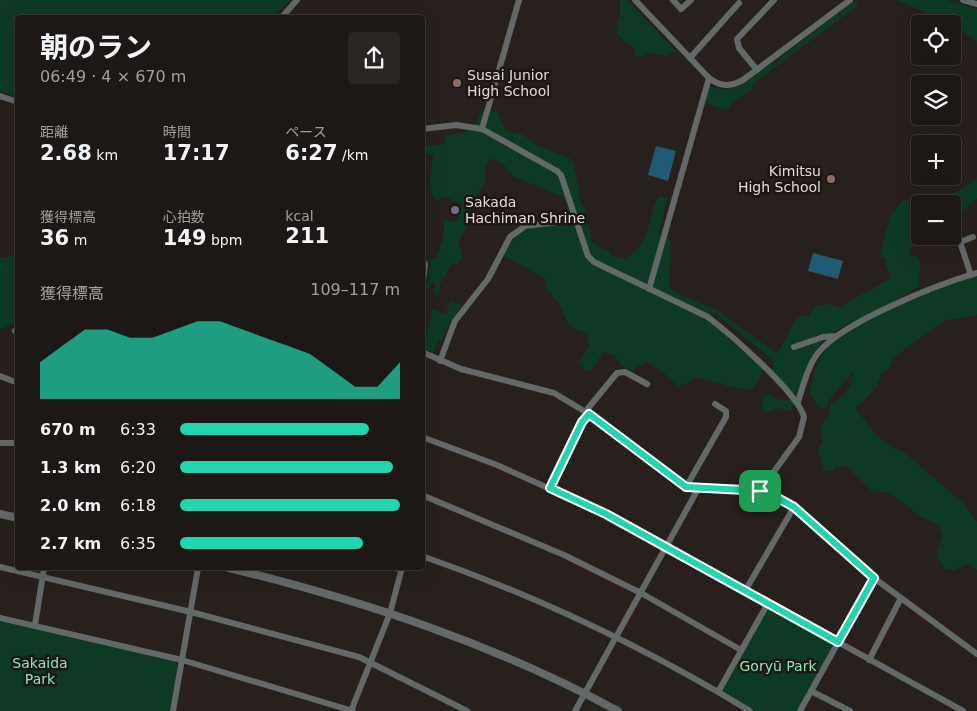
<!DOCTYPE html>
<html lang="ja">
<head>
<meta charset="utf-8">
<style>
  :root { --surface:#1d1815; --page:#2a2522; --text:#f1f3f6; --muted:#a0a0a0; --line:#3b3734; --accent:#22d5af }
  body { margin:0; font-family:"DejaVu Sans","Noto Sans JP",sans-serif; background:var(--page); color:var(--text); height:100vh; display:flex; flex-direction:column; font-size:19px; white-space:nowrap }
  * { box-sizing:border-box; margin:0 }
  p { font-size:16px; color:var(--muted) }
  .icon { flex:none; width:28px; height:28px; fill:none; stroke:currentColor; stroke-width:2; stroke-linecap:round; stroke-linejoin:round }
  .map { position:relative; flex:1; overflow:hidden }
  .drawer { position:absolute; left:15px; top:15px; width:410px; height:555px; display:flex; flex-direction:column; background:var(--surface); border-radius:5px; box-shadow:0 5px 20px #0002,0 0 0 1px var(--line) }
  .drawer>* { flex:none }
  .controls { position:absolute; left:911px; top:15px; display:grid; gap:10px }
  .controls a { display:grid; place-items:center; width:50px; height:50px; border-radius:5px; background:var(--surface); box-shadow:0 5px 20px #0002,0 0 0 1px var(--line); font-size:25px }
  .pin { position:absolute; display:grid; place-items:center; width:42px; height:42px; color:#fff; margin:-21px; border-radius:10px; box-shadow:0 2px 8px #0006 }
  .round { display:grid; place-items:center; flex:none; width:52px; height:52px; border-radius:5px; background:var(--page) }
  .headline { display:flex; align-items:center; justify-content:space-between; height:85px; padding:0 25px }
  h1 { font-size:28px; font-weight:700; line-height:38px }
  .metrics { display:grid; grid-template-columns:repeat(3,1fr); gap:8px; height:85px; padding:5px 25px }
  .metrics div { display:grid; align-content:center }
  .metrics b { font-size:21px; font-weight:700 }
  .metrics small { font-size:14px; font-weight:400 }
  .metrics p { font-size:14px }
  .chart { height:140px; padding:10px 25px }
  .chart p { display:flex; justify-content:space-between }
  .chart svg { width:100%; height:90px; margin-top:5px; fill:var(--accent); opacity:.7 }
  ul { padding:0 25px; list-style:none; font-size:16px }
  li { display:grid; grid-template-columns:80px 60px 1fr; align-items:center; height:38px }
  li i { height:12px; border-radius:6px; background:var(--accent) }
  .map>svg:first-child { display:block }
</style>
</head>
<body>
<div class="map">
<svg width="977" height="711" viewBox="0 0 977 711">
  <rect width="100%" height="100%" fill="#27201c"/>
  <g fill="#0d3a25">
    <polygon points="0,0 290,0 274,17 18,18 17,97 0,91"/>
    <polygon points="620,0 627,0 678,53 670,52 666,56 648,53 641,57 635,56 635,50 617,34 616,27 620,18"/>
    <polygon points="897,0 945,0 977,9 977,41 952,24"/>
    <path d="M854,1L858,2L857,6L753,84L752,90L733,101L727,110L705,103L707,91L711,87C749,96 750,68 777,63L781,57Z"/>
    <path d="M482,110L498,112L505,131L524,135L536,145L571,159C575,168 581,191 579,200L586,210C584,225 592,229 591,240L598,247L608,250L612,256L624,259C647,248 648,225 655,202L659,197L667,198L659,233L665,235L671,242L669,287L678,294L717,310L776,353L780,350L795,320L800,316H809L815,306L830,304L839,307L891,278L886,267L887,260L880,256L890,216L902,201L909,200L913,205L920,206V232L915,234L910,252L911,256L918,257L920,263L919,286L873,314L849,323L826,337L819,346L799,392L795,395L772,370L774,361L715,313L710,316C719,326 727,339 738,347C748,355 758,359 763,372L752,390C733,389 714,381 695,377L687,384L677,386L665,374L647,362L630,371L621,365L613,354L603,352L591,371L584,369L579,363L589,345L587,334L569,326L559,303L548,292L544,278L503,255C520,222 539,226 572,223L564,197L512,176L504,165L492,158L485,167L486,182C475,196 472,204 466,220L468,224L459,241L462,258L459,263L452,264L440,284L439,295L437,296L434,293L436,283L432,282L427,291L424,289L429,278L428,272L431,269L429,260L437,257L443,240L444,219L452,222L457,220L462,205L444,196L436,202C425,185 432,173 433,154H423V146L445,144L446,135C468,132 474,133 482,110Z"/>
    <polygon points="977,179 977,198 953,219 952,204 930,204 942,200"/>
    <polygon points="17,255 17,319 15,323 0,329 0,258"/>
    <path d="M977,270V315L944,321L901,352L893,359L890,367L881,374C878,390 868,397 856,407C864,421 875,436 889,445C898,451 905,449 912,459L962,502L977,522V570L968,564L954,570L944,569L936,555L943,536L941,529L936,524L920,516L890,493L872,491L846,466L836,467L833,472L824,470L818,448L823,442L820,426L829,416L831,404C845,396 852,388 853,371L830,399L826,409L818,407L809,392C814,376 817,358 829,346C847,326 903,304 929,293L931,296L940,282L962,279Z"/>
    <polygon points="450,301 462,305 446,329 442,340 438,341 433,353 424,347 432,309 446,314"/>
    <polygon points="770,394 774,399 791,400 794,403 791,412 778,408 768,412 764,412 762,404 765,395"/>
    <polygon points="768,607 831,641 833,646 797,711 755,711 724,693 724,686"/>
    <polygon points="0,621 174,661 178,666 170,711 0,711"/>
  </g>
  <g fill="#205a74">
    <polygon points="656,146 676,151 668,181 648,175"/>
    <polygon points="813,253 843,261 838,279 808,271"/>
  </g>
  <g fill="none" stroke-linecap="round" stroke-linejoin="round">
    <g stroke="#636868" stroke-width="6">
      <path d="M635,0L709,78C721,87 730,87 743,80L850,0"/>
      <polyline points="673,0 681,9 691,0"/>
      <polyline points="963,0 977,4"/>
      <polyline points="281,18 297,0"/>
      <polyline points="690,58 739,3"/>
      <polyline points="757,70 739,48 737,39 774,0"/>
      <polyline points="0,96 18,102"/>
      <path d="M422,129L456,125L482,129L557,171L561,175L588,256L594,262L708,317C730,334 797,392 804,417L799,437L760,491"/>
      <polyline points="482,129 519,0"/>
      <polyline points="971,275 960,242 973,237"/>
      <polyline points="649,289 709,78"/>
      <polyline points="422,290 425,264"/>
      <polyline points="15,331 18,331"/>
      <polyline points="794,347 823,337 836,336"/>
      <polyline points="422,352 461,369 554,393 589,414 686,487 769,493 794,507 874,578 977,654"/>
      <polyline points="440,361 455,321 488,279 510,237 525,226 576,220"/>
      <polyline points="422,363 424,352"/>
      <polyline points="0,376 18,383"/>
      <path d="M798,402C803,386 808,366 818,353C842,322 939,284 977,273"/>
      <polyline points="585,412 617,373 625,372 647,384"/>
      <polyline points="422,437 497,465 606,514 963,711"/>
      <polyline points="0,443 18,443"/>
      <polyline points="686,487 726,417 726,411 715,404"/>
      <polyline points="550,488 583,422 589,414"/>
      <polyline points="422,495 564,555 641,593 741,650"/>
      <path d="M422,556C537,596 646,648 750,711"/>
      <polyline points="0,567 191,612 359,657 467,711"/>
      <polyline points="394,568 402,569"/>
      <polyline points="745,591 794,507"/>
      <polyline points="0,618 182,660 353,711"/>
      <polyline points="35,625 44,568"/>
      <polyline points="869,660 901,598"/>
      <polyline points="811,691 850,711"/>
      <polyline points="718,692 768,603"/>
      <polyline points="173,711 198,568"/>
      <polyline points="351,711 390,613 402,568"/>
      <polyline points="575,711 698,489"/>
      <polyline points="800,711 874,578"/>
    </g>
    <g stroke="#636868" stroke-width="8">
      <polyline points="0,514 18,518"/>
      <path d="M229,568C364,601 495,644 618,711"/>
    </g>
  </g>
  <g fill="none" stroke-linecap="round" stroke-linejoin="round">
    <g stroke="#fff" stroke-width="10">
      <polygon id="route" points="589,414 686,487 765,491 794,507 874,578 838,642 606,514 550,488 582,422"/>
    </g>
    <use href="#route" stroke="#22d5af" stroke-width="6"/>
  </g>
  <g fill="#8d6e63" stroke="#1d1613" stroke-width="2">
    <circle cx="457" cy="83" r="5"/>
    <circle cx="831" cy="179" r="5"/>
  </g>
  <circle fill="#6b7280" stroke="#1d1613" stroke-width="2" cx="455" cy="210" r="5"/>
  <g text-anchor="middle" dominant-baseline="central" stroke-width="5" stroke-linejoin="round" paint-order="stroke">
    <g font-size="14" fill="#e0dbd9" stroke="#1d1613" text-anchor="start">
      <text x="467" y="75">Susai Junior<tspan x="467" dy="16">High School</tspan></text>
      <text x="821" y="171" text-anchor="end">Kimitsu<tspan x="821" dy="16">High School</tspan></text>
      <text x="465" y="202">Sakada<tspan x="465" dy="16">Hachiman Shrine</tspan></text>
    </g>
    <g font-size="14" fill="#88eab4" stroke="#1d1613">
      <text x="40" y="663">Sakaida<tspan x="40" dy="16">Park</tspan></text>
      <text x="778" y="666">Goryū Park</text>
    </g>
  </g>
</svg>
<div class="controls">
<a><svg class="icon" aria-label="locate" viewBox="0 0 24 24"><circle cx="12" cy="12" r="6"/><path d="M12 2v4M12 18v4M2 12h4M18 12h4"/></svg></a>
<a><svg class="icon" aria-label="layers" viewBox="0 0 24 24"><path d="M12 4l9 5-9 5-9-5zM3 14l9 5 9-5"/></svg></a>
<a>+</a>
<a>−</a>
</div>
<div class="pin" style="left:760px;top:491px;background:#1e9e55"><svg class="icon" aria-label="arrive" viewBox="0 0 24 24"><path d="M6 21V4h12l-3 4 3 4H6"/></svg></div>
<section class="drawer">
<div class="headline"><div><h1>朝のラン</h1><p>06:49 · 4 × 670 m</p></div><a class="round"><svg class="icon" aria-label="share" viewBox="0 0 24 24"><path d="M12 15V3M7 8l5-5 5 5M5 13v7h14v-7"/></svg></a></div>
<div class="metrics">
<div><p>距離</p><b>2.68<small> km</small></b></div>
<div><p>時間</p><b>17:17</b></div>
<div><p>ペース</p><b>6:27<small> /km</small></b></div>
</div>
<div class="metrics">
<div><p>獲得標高</p><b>36<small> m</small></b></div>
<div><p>心拍数</p><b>149<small> bpm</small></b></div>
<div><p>kcal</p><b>211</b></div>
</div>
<div class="chart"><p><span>獲得標高</span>109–117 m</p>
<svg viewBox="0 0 160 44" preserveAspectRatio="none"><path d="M0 44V26L10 18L20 10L30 10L40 14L50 14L60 10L70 6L80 6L90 10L100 14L110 18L120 22L130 30L140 38L150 38L160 26V44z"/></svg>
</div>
<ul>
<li><b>670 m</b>6:33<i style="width:86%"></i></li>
<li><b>1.3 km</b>6:20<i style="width:97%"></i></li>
<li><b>2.0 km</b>6:18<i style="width:100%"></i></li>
<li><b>2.7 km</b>6:35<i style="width:83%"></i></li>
</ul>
</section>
</div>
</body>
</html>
